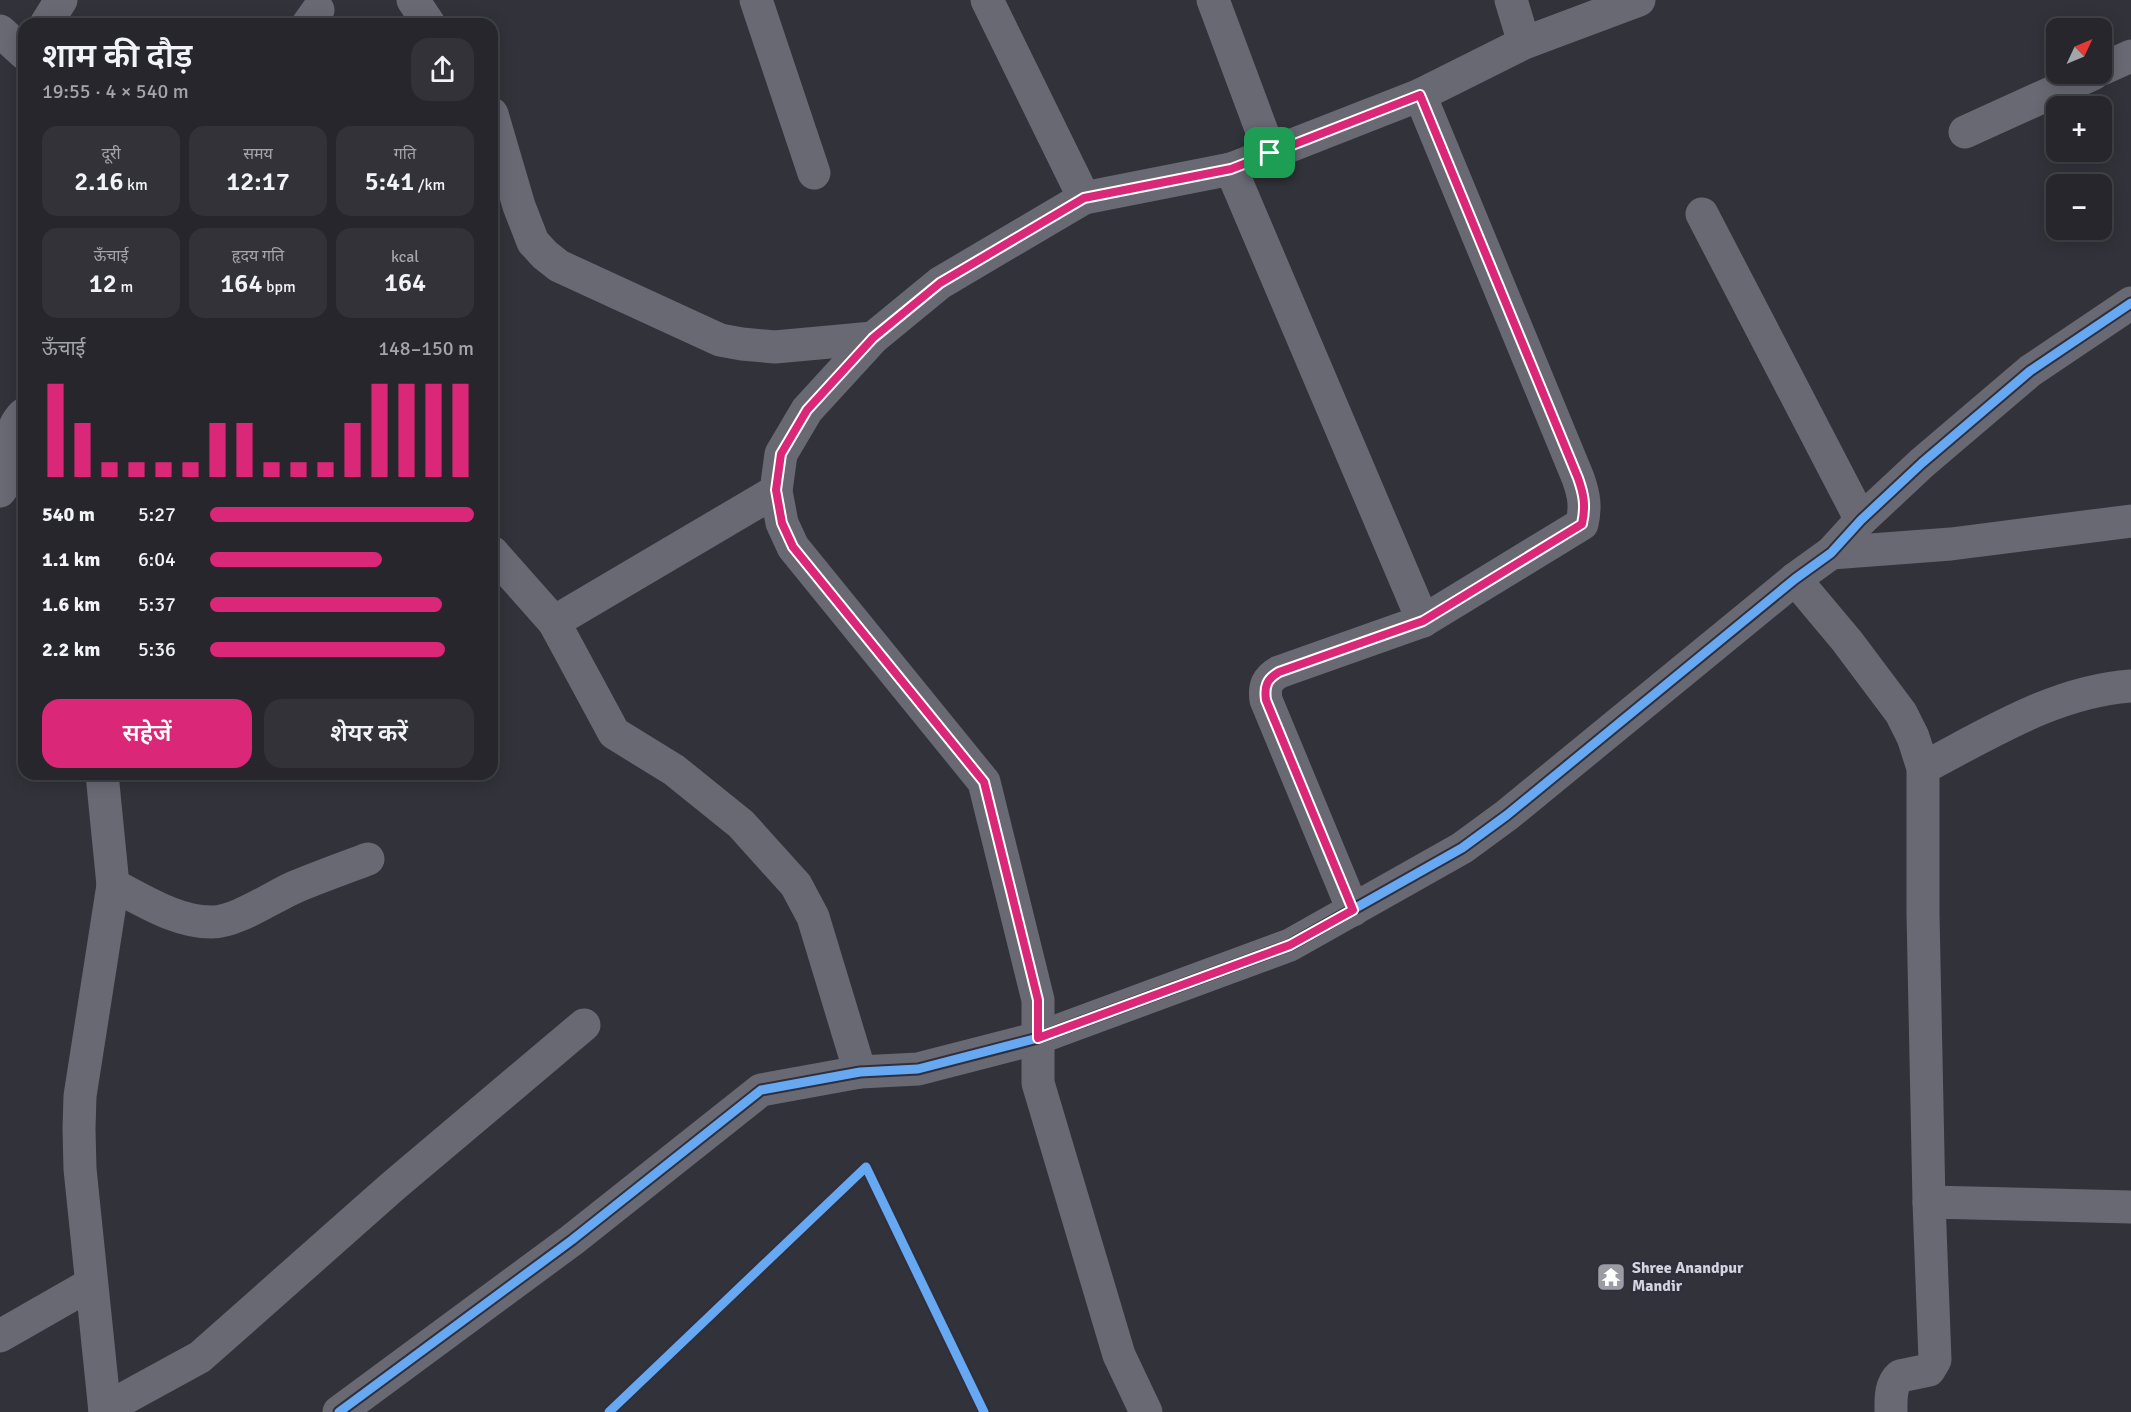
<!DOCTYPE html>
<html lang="hi">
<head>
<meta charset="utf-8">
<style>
  :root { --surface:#26262c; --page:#323238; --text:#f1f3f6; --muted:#a4a5a9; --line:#424348; --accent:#db2777 }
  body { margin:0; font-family:Signika,"Noto Sans Devanagari",sans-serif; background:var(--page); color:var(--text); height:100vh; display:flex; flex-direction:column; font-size:22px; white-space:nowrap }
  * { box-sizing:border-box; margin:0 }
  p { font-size:20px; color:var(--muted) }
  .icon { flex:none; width:33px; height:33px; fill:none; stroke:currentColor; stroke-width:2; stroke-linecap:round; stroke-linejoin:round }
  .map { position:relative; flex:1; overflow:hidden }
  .panel { position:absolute; left:18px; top:18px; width:480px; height:762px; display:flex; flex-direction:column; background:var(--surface); border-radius:18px; box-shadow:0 3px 15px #0003,0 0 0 2px var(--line) }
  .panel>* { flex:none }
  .needle { width:39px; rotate:46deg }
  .controls { position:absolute; left:2046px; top:18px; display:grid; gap:12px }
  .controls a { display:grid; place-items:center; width:66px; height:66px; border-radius:12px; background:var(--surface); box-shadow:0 3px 15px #0003,0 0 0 2px var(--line); font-size:30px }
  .pin { position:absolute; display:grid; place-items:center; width:51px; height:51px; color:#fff; margin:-26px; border-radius:12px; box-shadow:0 3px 9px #0006 }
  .round { display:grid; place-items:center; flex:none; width:63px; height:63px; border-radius:18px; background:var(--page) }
  .summary { display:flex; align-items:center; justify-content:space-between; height:102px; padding:0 24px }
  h1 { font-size:33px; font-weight:600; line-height:45px }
  .figures { display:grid; grid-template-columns:repeat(3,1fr); gap:9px; height:102px; padding:6px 24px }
  .figures div { display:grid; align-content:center; border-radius:15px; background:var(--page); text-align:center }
  .figures b { font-size:26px; font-weight:600 }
  .figures small { font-size:16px; font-weight:400 }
  .figures p { font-size:16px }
  .chart { height:168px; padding:12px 24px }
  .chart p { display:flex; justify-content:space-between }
  .chart svg { width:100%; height:108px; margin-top:6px; stroke:var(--accent); stroke-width:6 }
  .action { display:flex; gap:12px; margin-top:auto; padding:12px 24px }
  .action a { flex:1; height:69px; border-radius:18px; background:var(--accent); color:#fff; font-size:24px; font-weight:600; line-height:69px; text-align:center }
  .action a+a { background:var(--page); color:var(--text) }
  ul { padding:0 24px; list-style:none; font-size:20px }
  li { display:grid; grid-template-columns:96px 72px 1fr; align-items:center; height:45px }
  li i { height:15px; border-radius:8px; background:var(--accent) }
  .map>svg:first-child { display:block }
</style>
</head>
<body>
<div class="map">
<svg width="2131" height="1412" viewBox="0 0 2131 1412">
  <rect width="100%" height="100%" fill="#32323a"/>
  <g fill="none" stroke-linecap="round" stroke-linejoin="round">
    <g stroke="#696974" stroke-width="33">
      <polyline points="413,0 429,24"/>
      <polyline points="756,0 814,173"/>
      <polyline points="987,0 1084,198 940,283 873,338 807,410 781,454 776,491 782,523 793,547 984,782 1038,1000 1038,1083 1119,1355 1146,1412"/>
      <polyline points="1213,0 1270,153"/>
      <polyline points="1511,0 1524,43"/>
      <polyline points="46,24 61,0"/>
      <polyline points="308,24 318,10"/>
      <polyline points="0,31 24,53"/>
      <polyline points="2102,69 2131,56"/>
      <polyline points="492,114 519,206 533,242 545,255 559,266 720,340 742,344 775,347 873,338"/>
      <polyline points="1965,132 2093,74"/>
      <polyline points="1231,169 1423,621"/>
      <polyline points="1084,198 1231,169 1420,95 1524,43 1639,0"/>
      <polyline points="1702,214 1861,520"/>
      <path d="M0,491C20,466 0,437 24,414"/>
      <polyline points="492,552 554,622 614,733 674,770 741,824 796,885 813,917 860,1072"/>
      <polyline points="1831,553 1951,544 2131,521"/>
      <path d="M1795,579L1847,641L1901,713L1913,737L1923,768V914L1929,1202L1935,1360L1929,1370L1900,1376C1890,1385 1891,1399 1891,1412"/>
      <polyline points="554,622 776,491"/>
      <path d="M1923,768C1988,734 2056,691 2131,686"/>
      <polyline points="102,774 113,885 80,1096 79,1129 80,1169 105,1412"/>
      <path d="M113,885C143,900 176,922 211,922C235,923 272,897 295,887C319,877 344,868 368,859"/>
      <path d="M1353,910L1266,700C1264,686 1267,679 1279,672L1423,621L1582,524C1586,506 1584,495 1578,478L1420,95"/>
      <polyline points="1929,1202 2131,1207"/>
      <polyline points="0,1336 91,1284"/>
      <polyline points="105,1409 200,1357 392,1187 584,1025"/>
      <polyline points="339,1412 572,1240 761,1090 860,1072 918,1069 1038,1038 1290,945 1462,848 1507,815 1795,579 1831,553 1861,520 1922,463 2030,371 2131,303"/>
    </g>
    <g stroke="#2f2f3d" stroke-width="13">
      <g id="cycleway">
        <polyline points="339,1412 572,1240 761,1090 860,1072 918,1069 1038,1038 1290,945 1462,848 1507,815 1795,579 1831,553 1861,520 1922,463 2030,371 2131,303"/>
        <polyline points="609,1412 866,1167 984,1412"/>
      </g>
    </g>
    <use href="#cycleway" stroke="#66a8f1" stroke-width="9"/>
  </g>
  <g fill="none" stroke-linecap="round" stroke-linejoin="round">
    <g stroke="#fff" stroke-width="12">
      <path id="route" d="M1420,95L1578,478C1584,495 1586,506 1582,524L1423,621L1279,672C1267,679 1264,686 1266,700L1353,910L1290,945L1038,1038V1000L984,782L793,547L782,523L776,490L781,454L807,410L873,338L940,283L1084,198L1231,169Z"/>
    </g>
    <use href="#route" stroke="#db2777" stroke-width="8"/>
  </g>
  <defs>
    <g id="temple-square" transform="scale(1.5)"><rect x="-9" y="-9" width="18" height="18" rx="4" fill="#9b9ba4" stroke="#2f2f3d"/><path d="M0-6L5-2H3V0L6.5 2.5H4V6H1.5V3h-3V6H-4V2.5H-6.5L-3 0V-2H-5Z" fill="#fff"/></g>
  </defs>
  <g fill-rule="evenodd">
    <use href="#temple-square" x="1611" y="1277"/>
  </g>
  <g text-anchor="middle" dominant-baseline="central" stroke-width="4.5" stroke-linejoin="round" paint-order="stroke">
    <g font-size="16" font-weight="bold" fill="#d3d4dd" stroke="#2f2f3d" text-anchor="start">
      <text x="1632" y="1268">Shree Anandpur<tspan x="1632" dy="18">Mandir</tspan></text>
    </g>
  </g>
</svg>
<div class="controls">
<a><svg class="needle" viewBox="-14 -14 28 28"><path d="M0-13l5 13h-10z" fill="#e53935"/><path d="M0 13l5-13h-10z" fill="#a4a5a9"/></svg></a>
<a>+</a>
<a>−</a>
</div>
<div class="pin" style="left:1270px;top:153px;background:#1e9e55"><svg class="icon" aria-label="arrive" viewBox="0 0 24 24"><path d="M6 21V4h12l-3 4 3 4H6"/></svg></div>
<section class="panel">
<div class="summary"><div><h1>शाम की दौड़</h1><p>19:55 · 4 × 540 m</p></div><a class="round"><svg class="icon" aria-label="share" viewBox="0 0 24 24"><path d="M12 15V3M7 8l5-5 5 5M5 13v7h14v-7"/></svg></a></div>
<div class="figures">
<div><p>दूरी</p><b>2.16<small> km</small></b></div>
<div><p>समय</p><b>12:17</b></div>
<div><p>गति</p><b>5:41<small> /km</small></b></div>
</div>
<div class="figures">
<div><p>ऊँचाई</p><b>12<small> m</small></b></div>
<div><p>हृदय गति</p><b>164<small> bpm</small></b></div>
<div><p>kcal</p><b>164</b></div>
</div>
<div class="chart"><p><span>ऊँचाई</span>148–150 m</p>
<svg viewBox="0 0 160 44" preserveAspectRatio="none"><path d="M5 44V6M15 44V22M25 44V38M35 44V38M45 44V38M55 44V38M65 44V22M75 44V22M85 44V38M95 44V38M105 44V38M115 44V22M125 44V6M135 44V6M145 44V6M155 44V6"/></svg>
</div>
<ul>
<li><b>540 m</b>5:27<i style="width:100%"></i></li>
<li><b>1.1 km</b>6:04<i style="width:65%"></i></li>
<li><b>1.6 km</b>5:37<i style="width:88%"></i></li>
<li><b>2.2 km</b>5:36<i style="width:89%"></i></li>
</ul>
<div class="action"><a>सहेजें</a><a>शेयर करें</a></div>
</section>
</div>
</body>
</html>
